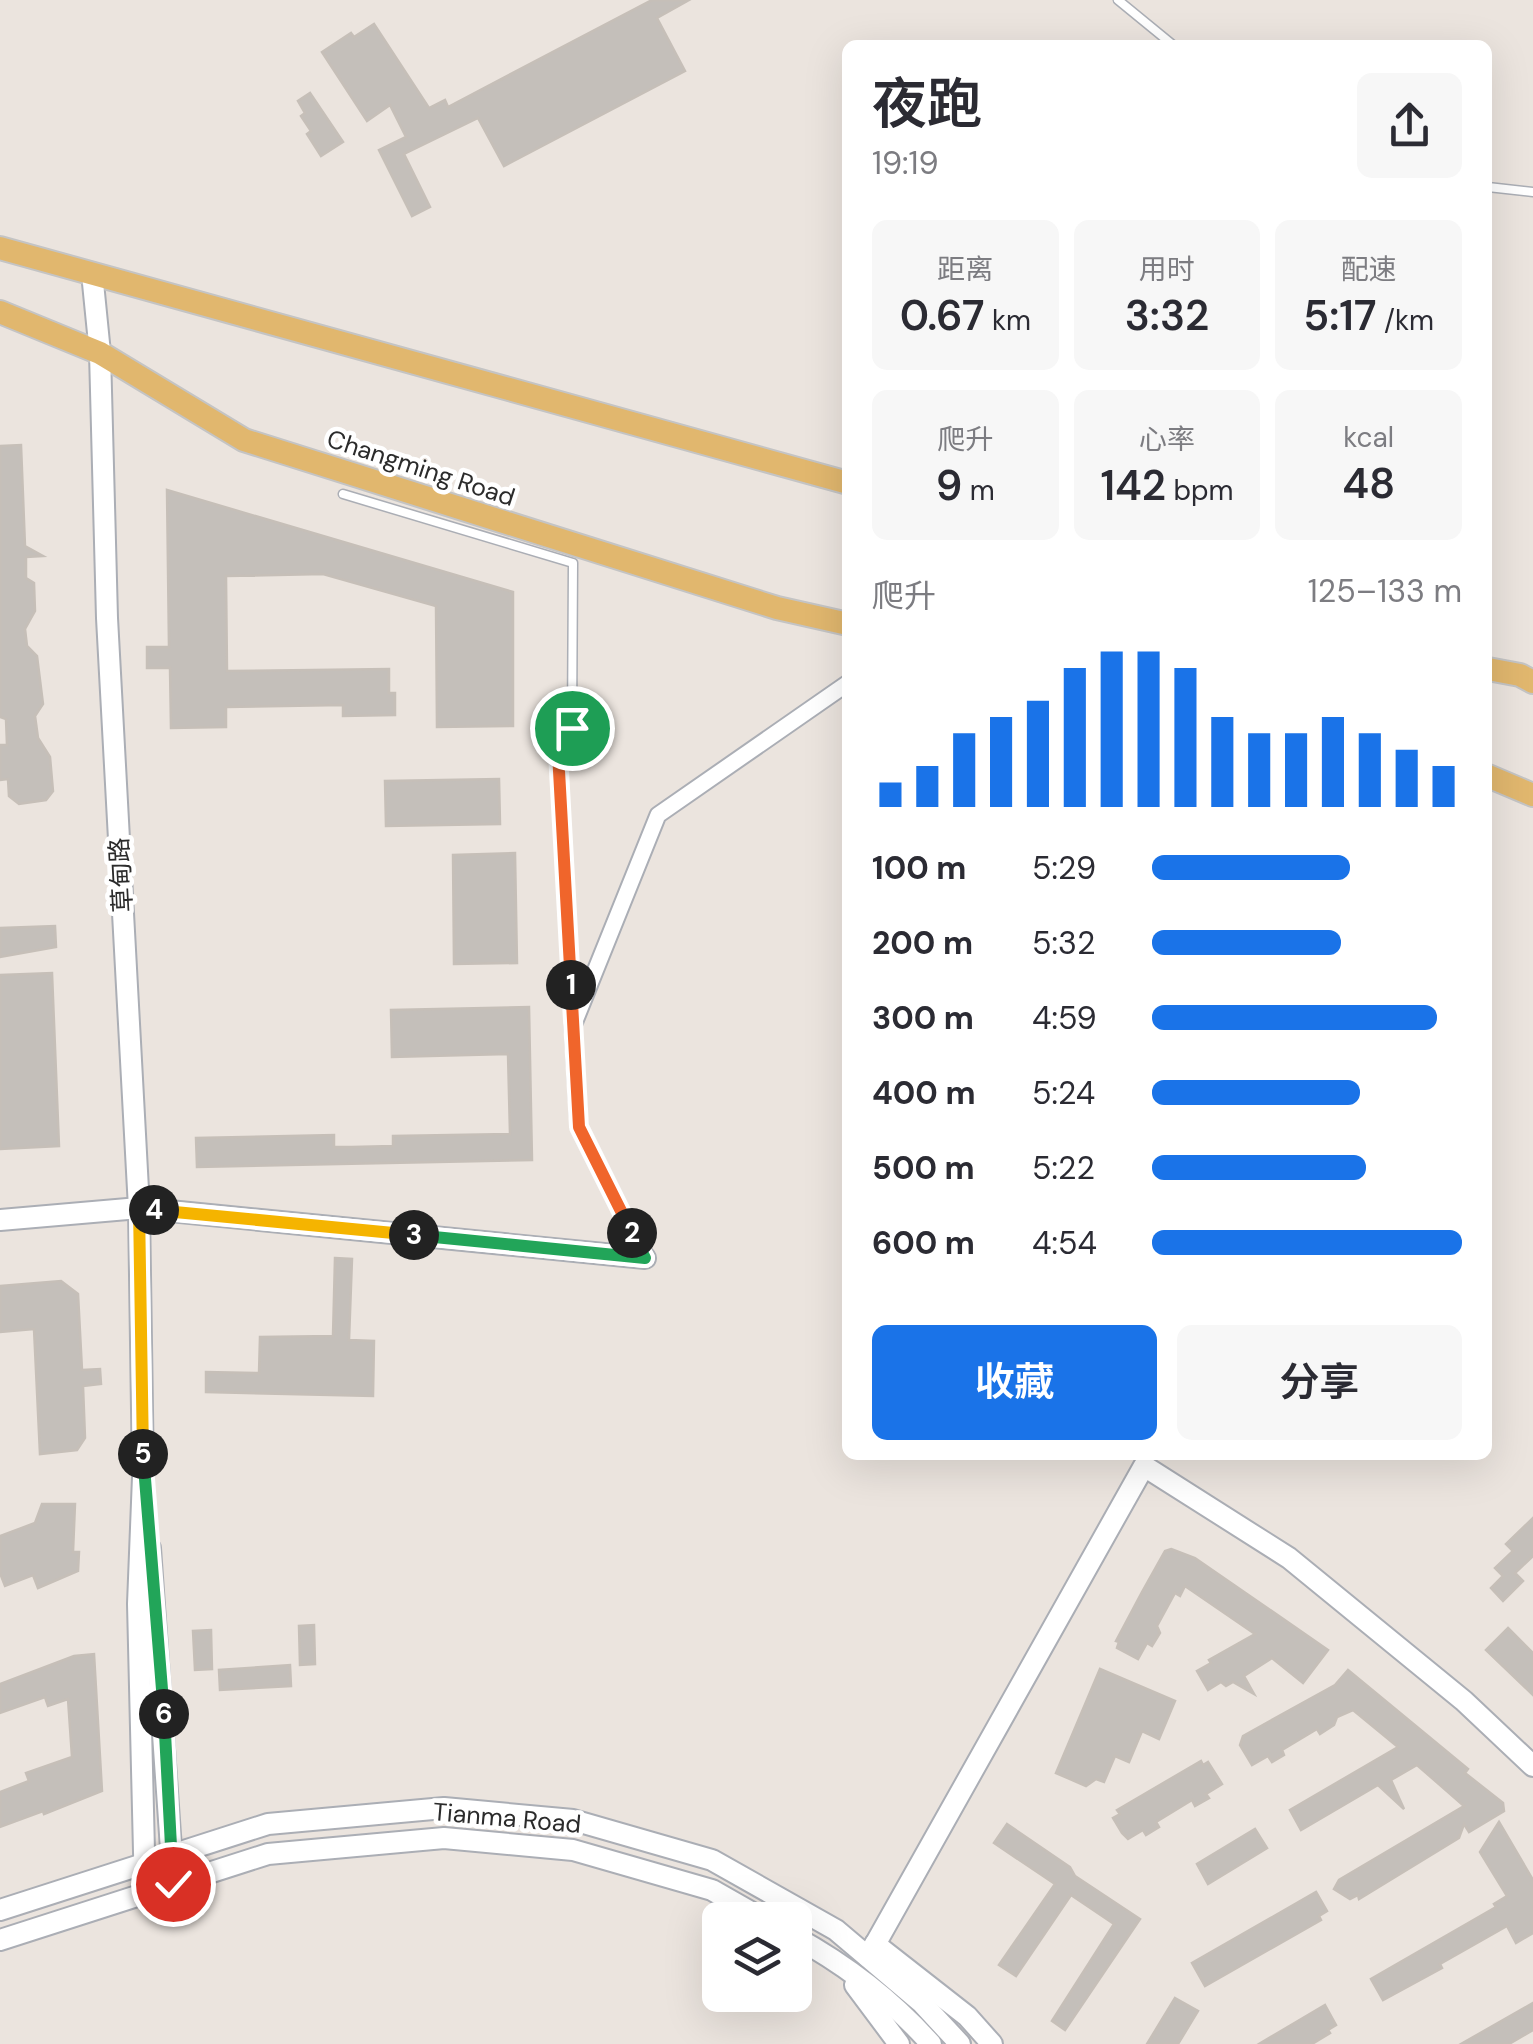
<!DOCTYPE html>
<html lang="zh">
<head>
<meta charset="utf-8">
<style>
  :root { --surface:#fff; --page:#f7f7f7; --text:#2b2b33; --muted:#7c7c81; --accent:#1a73e8 }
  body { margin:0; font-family:"DM Sans","Noto Sans SC",sans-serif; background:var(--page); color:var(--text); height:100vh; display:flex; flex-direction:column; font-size:38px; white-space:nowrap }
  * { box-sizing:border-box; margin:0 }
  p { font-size:32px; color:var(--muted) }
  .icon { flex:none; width:55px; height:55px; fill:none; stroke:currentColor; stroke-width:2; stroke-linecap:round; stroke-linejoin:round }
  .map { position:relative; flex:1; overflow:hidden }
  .drawer { position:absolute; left:842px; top:40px; width:650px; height:1420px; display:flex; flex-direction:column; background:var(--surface); border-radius:15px; box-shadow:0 10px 40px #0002 }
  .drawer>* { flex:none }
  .controls { position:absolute; left:702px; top:1902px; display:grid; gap:20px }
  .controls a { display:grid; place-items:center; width:110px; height:110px; border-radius:15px; background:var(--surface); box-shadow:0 10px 40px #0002; font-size:50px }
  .pin { position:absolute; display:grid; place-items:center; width:85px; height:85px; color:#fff; margin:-42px; border:5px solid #fff; border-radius:50%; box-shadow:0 2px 10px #0007 }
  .km { position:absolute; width:50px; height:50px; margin:-25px; border-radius:50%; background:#222; color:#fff; font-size:28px; line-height:50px; text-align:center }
  .round { display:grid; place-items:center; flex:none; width:105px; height:105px; border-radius:15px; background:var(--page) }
  .overview { display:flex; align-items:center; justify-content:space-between; height:170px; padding:0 30px }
  h1 { font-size:55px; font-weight:600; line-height:75px }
  .stats { display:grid; grid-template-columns:repeat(3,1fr); gap:15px; height:170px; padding:10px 30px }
  .stats div { display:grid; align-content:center; border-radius:15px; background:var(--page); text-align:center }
  .stats b { font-size:42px; font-weight:600 }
  .stats small { font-size:28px; font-weight:400 }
  .stats p { font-size:28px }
  .chart { height:280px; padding:20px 30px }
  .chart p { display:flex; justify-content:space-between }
  .chart svg { width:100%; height:180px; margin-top:10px; stroke:var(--accent); stroke-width:6 }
  .cta { display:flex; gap:20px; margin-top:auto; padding:20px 30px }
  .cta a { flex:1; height:115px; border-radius:15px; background:var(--accent); color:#fff; font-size:40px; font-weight:600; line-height:115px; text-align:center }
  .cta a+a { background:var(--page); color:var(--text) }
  ul { padding:0 30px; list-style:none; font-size:32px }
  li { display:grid; grid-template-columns:160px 120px 1fr; align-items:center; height:75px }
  li i { height:25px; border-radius:12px; background:var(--accent) }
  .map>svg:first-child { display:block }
</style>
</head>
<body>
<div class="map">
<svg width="1533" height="2044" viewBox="0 0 1533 2044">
  <rect width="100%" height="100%" fill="#ebe4de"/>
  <g fill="#c4bfba" stroke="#c6bfb8" stroke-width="2.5">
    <polygon points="652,0 689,0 657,18 685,71 504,166 478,118 404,154 430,207 412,216 379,150 406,137 390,105 367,121 322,52 351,33 354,37 374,24 429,108 445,100 448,107"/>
    <polygon points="310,93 343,142 321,156 307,134 311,131 301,116 305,113 298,101"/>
    <polygon points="21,445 25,546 43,556 26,557 26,578 34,583 35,611 25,629 27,646 37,656 43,704 35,716 38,738 50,757 53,791 46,800 19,804 9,796 8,779 0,780 0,745 7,745 6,719 0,717 0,446"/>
    <polygon points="167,490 513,592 513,726 437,727 436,606 323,574 226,576 227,671 389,669 389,693 395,693 395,715 343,716 343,705 226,707 226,727 171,728 170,668 147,668 147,647 169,647"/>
    <polygon points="499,779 500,824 386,826 385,781"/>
    <polygon points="515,853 517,963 454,964 453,855"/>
    <polygon points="55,926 56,947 0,957 0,928"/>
    <polygon points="52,973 59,1146 0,1149 0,975"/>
    <polygon points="529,1007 532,1160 197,1167 196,1138 334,1135 334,1147 352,1147 393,1146 393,1136 510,1134 508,1054 392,1057 391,1010"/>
    <polygon points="335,1258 352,1259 349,1340 374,1341 373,1396 206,1392 206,1372 259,1373 260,1337 333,1336"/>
    <polygon points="61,1281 78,1294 82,1370 100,1369 101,1384 83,1386 85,1438 77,1450 40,1454 34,1329 0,1332 0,1286"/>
    <polygon points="42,1504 75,1504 73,1552 79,1552 78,1571 38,1588 33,1575 5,1586 0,1573 0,1536 35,1523"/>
    <polygon points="1533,1518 1533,1556 1515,1573 1523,1581 1503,1601 1491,1588 1503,1576 1495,1568 1513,1551 1506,1544"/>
    <polygon points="1171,1549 1195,1558 1328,1650 1303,1683 1272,1658 1244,1676 1254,1694 1233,1682 1226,1686 1221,1682 1208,1690 1197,1671 1211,1663 1209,1660 1255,1634 1185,1586 1180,1596 1175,1593 1157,1626 1160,1633 1152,1646 1147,1643 1138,1659 1117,1648 1119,1642 1116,1641 1142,1592 1165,1551"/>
    <polygon points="314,1625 315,1664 300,1665 299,1626"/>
    <polygon points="1508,1628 1533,1653 1533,1695 1486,1650"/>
    <polygon points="211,1630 212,1669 195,1670 193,1631"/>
    <polygon points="94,1654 102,1791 44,1814 43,1811 0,1827 0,1792 29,1781 26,1773 72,1757 68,1699 48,1706 45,1697 0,1713 0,1684 74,1656"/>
    <polygon points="290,1665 291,1686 220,1690 219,1670"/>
    <polygon points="1100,1669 1175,1701 1159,1739 1142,1731 1129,1762 1115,1756 1104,1782 1096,1779 1086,1786 1056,1773"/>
    <polygon points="1348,1670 1468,1769 1465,1773 1503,1803 1504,1811 1469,1832 1464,1824 1459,1838 1359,1899 1358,1895 1350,1899 1334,1889 1339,1880 1464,1806 1417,1765 1391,1780 1404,1809 1378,1785 1301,1830 1290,1810 1398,1747 1353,1710 1337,1717 1334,1725 1320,1734 1317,1729 1282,1750 1284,1755 1272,1762 1268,1756 1252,1765 1240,1745 1243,1736 1335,1685"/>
    <polygon points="1201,1761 1203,1765 1208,1762 1222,1784 1206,1794 1209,1798 1195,1806 1192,1800 1156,1822 1159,1827 1146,1835 1143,1830 1128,1839 1122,1833 1113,1818 1120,1814 1117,1810"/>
    <polygon points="1499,1822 1533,1880 1533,1933 1516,1943 1507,1926 1440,1964 1442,1968 1383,2000 1371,1979 1496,1907 1494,1904 1507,1896 1480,1852"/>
    <polygon points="1007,1824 1070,1867 1075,1876 1140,1919 1065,2030 1052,2021 1114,1924 1071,1895 1016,1976 999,1965 1055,1884 994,1843"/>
    <polygon points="1255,1829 1267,1848 1208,1884 1197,1864"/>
    <polygon points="1316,1892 1327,1911 1319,1916 1321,1920 1205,1986 1192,1963"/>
    <polygon points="1175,1998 1198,2011 1178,2044 1147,2044"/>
    <polygon points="1533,2003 1533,2030 1509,2044 1461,2044"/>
    <polygon points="1325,2005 1336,2025 1328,2030 1330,2033 1312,2044 1259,2044"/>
  </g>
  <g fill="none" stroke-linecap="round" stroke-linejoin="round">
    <g stroke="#abaeb5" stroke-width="11">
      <g id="lane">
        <polyline points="1118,0 1173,45"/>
        <polyline points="1488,187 1533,192"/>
        <polyline points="343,494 573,563 572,728 558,753 573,1017"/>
      </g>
    </g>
    <g stroke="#abaeb5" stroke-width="19">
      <polyline id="street" points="645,1258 579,1127 573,1026 658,815 848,683"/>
    </g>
    <g stroke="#abaeb5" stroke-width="24">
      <g id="secondary">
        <polyline points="92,273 100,353 107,618 139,1208 143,1477 138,1604 145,1893"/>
        <polyline points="0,1220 139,1208 645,1258"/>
        <polyline points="150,1548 172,1863"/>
        <polyline points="0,1910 268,1824 444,1808 573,1820 712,1860 836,1930 921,2002 960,2044"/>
        <path d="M795,1937C846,1965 892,2000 931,2044"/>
        <polyline points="0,1940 268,1854 444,1838 573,1850 712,1890 765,1920"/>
        <polyline points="875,1944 967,2016 992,2044"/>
        <polyline points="868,1957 1144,1466 1289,1558 1464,1701 1533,1766"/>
        <polyline points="855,1985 899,2044"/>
      </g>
    </g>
    <g stroke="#c4c4c4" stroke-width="26">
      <g id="primary">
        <polyline points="0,248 848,483"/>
        <polyline points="0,312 100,353 244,440 777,608 848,624"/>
        <polyline points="1488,669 1520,675 1533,682"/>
        <polyline points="1488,776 1533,795"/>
      </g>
    </g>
    <use href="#lane" stroke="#fff" stroke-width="8"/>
    <use href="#street" stroke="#fff" stroke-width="15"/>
    <use href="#secondary" stroke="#fff" stroke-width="20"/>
    <use href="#primary" stroke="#e1b76e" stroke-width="22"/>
  </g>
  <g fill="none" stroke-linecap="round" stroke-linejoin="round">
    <g stroke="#fff" stroke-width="20">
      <polyline id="split-1" points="571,985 558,753 572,728"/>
    </g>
    <g stroke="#fff" stroke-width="20">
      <polyline id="split-2" points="571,985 579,1127 632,1233"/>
    </g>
    <g stroke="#fff" stroke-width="20">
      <polyline id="split-3" points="414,1235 645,1258 632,1233"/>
    </g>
    <g stroke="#fff" stroke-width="20">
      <polyline id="split-4" points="154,1210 414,1235"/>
    </g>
    <g stroke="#fff" stroke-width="20">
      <polyline id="split-5" points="143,1454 139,1208 154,1210"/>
    </g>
    <g stroke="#fff" stroke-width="20">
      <polyline id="split-6" points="143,1454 164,1714"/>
    </g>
    <g stroke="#fff" stroke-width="20">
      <polyline id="split-7" points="164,1714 173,1884"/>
    </g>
    <use href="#split-1" stroke="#f0652b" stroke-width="12"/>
    <use href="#split-2" stroke="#f0652b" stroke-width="12"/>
    <use href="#split-3" stroke="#22a559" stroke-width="12"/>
    <use href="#split-4" stroke="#f5b400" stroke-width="12"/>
    <use href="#split-5" stroke="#f5b400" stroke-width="12"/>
    <use href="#split-6" stroke="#22a559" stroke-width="12"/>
    <use href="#split-7" stroke="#22a559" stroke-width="12"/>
  </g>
  <g text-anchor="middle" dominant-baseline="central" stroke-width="9" stroke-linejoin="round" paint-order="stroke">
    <g font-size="25" fill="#2b2b2b" stroke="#fff">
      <text transform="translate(421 468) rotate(18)">Changming Road</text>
      <text transform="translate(121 875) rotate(-93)">草甸路</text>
      <text transform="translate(507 1818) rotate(5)">Tianma Road</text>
    </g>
  </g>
</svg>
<div class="controls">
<a><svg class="icon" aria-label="layers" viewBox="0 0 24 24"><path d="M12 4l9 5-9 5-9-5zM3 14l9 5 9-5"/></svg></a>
</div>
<div class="pin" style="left:572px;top:728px;background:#1e9e55"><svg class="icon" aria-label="arrive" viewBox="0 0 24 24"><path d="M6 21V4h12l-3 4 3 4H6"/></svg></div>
<div class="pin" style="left:173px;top:1884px;background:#d93025"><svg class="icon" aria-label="check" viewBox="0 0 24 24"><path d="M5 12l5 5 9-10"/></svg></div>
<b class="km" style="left:571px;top:985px">1</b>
<b class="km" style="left:632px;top:1233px">2</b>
<b class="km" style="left:414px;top:1235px">3</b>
<b class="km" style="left:154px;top:1210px">4</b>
<b class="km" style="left:143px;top:1454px">5</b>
<b class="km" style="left:164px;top:1714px">6</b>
<section class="drawer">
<div class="overview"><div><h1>夜跑</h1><p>19:19</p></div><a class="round"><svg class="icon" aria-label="share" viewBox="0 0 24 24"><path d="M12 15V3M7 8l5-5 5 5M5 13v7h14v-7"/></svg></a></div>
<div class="stats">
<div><p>距离</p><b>0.67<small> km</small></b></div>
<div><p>用时</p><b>3:32</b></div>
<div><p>配速</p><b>5:17<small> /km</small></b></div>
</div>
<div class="stats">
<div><p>爬升</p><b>9<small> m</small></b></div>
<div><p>心率</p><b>142<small> bpm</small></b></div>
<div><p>kcal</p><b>48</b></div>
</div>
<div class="chart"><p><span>爬升</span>125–133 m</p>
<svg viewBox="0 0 160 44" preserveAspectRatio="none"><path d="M5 44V38M15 44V34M25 44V26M35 44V22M45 44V18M55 44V10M65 44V6M75 44V6M85 44V10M95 44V22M105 44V26M115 44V26M125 44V22M135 44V26M145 44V30M155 44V34"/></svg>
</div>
<ul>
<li><b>100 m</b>5:29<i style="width:64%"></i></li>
<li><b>200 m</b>5:32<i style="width:61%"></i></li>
<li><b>300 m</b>4:59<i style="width:92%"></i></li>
<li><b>400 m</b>5:24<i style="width:67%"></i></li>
<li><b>500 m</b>5:22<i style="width:69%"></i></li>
<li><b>600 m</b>4:54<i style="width:100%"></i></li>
</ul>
<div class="cta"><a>收藏</a><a>分享</a></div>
</section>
</div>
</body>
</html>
